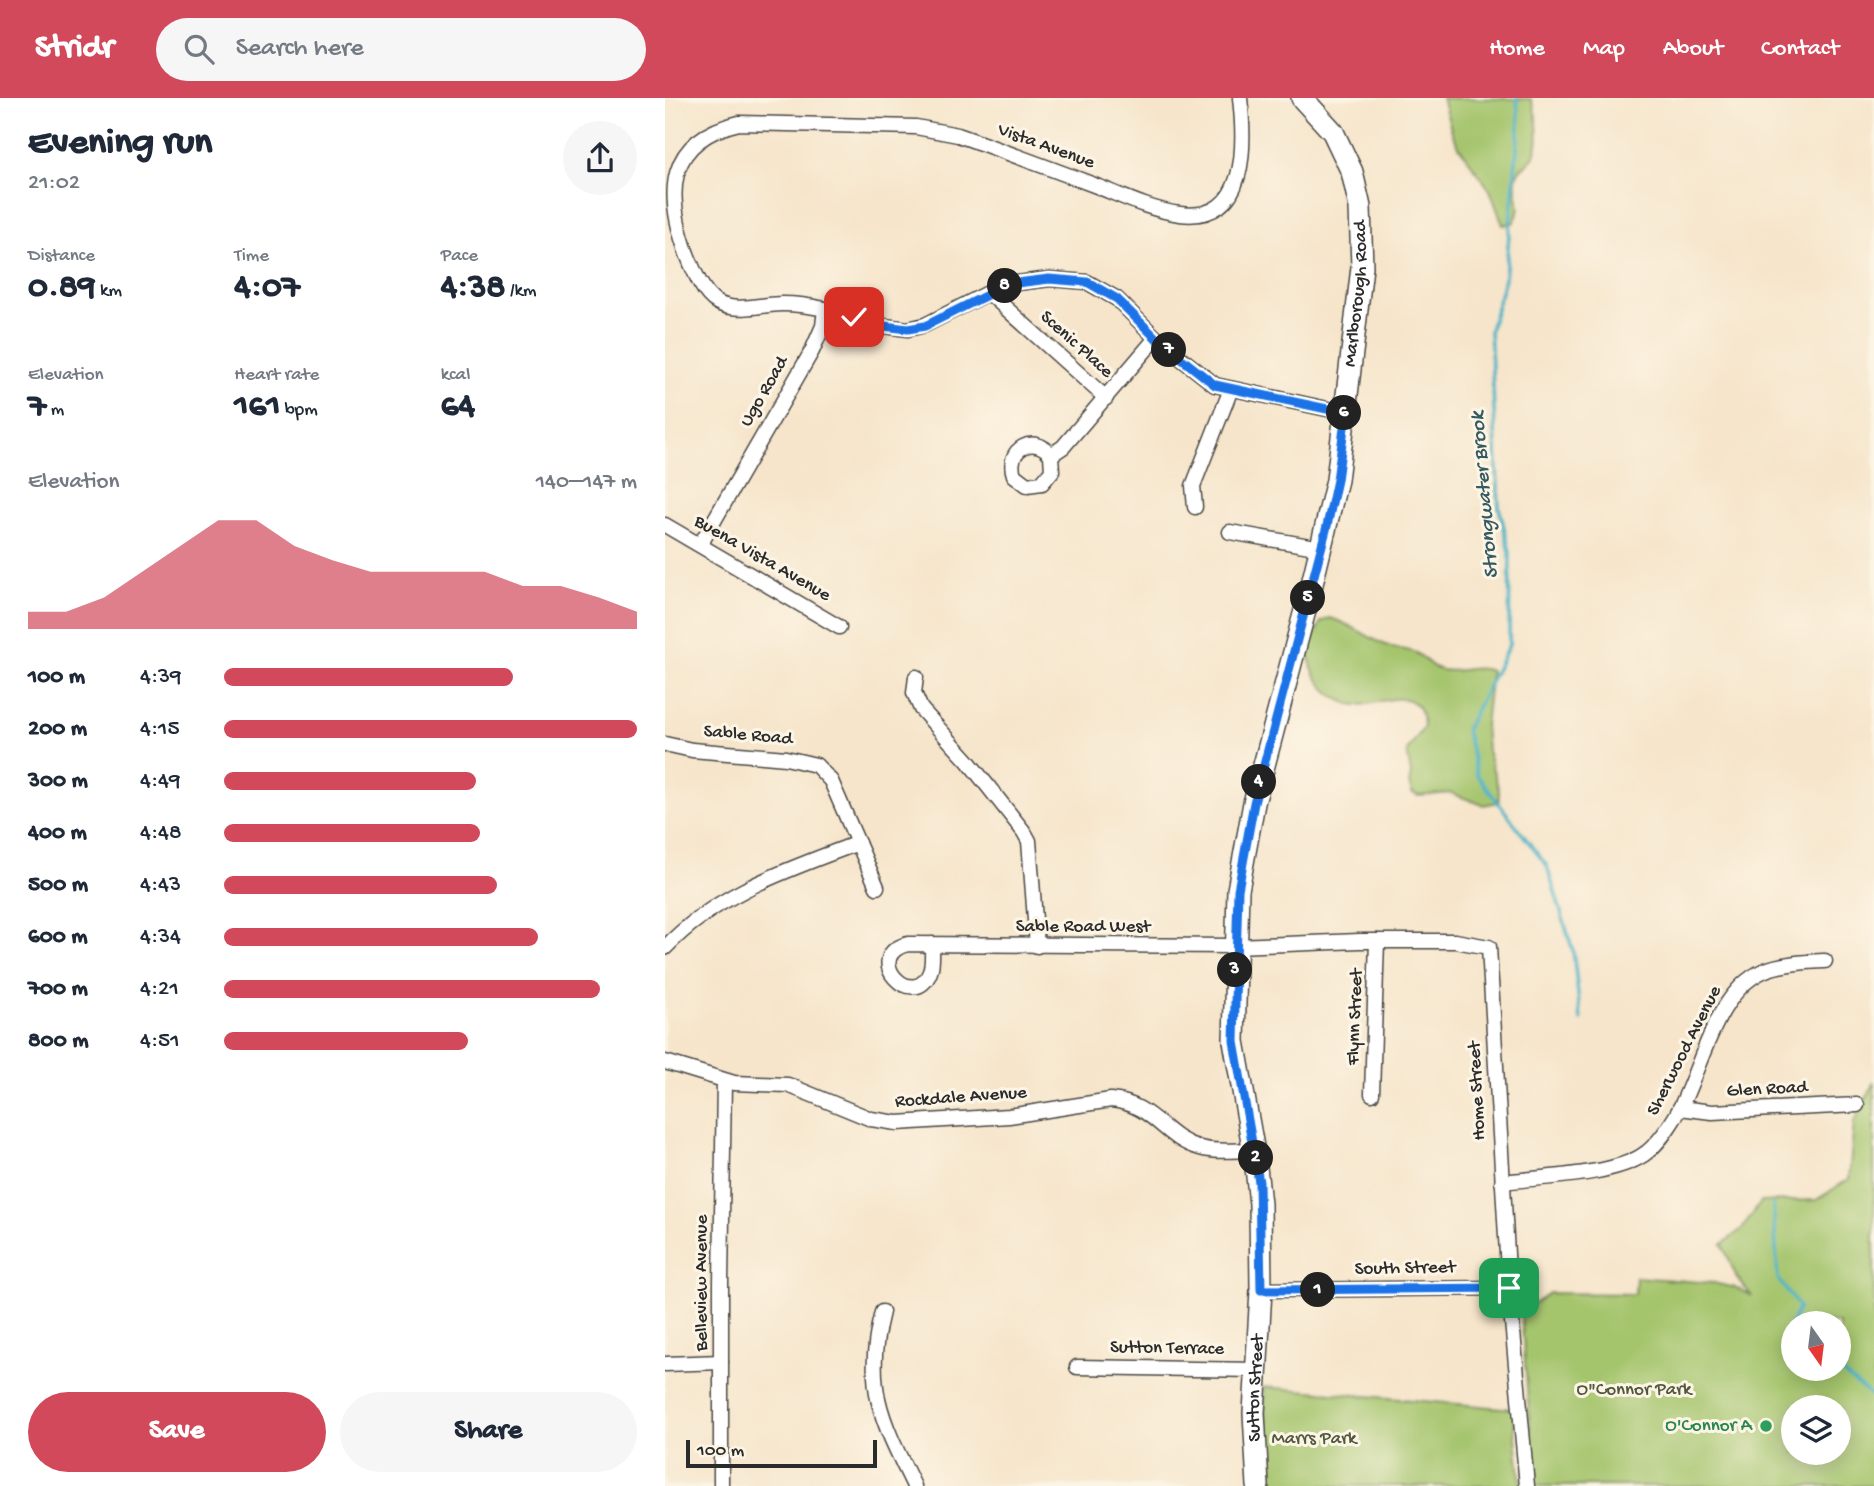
<!DOCTYPE html>
<html lang="en">
<head>
<meta charset="utf-8">
<style>
  :root { --surface:#fff; --page:#f6f6f7; --text:#1f2937; --muted:#747a83; --accent:#d1495b }
  body { margin:0; font-family:"Gochi Hand",sans-serif; background:var(--page); color:var(--text); height:100vh; display:flex; flex-direction:column; font-size:26px; white-space:nowrap }
  * { box-sizing:border-box; margin:0 }
  p { font-size:23px; color:var(--muted) }
  .icon { flex:none; width:38px; height:38px; fill:none; stroke:currentColor; stroke-width:2; stroke-linecap:round; stroke-linejoin:round }
  .map { position:relative; flex:1; overflow:hidden }
  .panel { display:flex; flex-direction:column; background:var(--surface); width:665px }
  .panel>* { flex:none }
  .needle { width:46px; rotate:166deg }
  .buttons { position:absolute; left:1116px; top:1213px; display:grid; gap:14px }
  .buttons a { display:grid; place-items:center; width:70px; height:70px; border-radius:50%; background:var(--surface); box-shadow:0 4px 18px #0003; font-size:35px }
  .scale { position:absolute; left:21px; bottom:18px; width:191px; box-sizing:border-box; padding-left:7px; border:4px solid #2b2b2b; border-top:0; font-size:19px; line-height:24px; white-space:nowrap; color:#2b2b2b; -webkit-text-stroke:5px #fcf5e5; paint-order:stroke }
  .pin { position:absolute; display:grid; place-items:center; width:60px; height:60px; color:#fff; margin:-30px; border-radius:14px; box-shadow:0 4px 10px #0006 }
  .km { position:absolute; width:35px; height:35px; margin:-18px; border-radius:50%; background:#222; color:#fff; font-size:19px; line-height:35px; text-align:center }
  .round { display:grid; place-items:center; flex:none; width:74px; height:74px; border-radius:37px; background:var(--page) }
  .head { display:flex; align-items:center; justify-content:space-between; height:119px; padding:0 28px }
  h1 { font-size:38px; font-weight:800; line-height:52px }
  .metrics { display:grid; grid-template-columns:repeat(3,1fr); gap:10px; height:119px; padding:7px 28px }
  .metrics div { display:grid; align-content:center }
  .metrics b { font-size:35px; font-weight:800 }
  .metrics small { font-size:19px; font-weight:400 }
  .metrics p { font-size:19px }
  .chart { height:196px; padding:14px 28px }
  .chart p { display:flex; justify-content:space-between }
  .chart svg { width:100%; height:126px; margin-top:7px; fill:var(--accent); opacity:.7 }
  .action { display:flex; gap:14px; margin-top:auto; padding:14px 28px }
  .action a { flex:1; height:80px; border-radius:42px; background:var(--accent); color:#fff; font-size:28px; font-weight:800; line-height:80px; text-align:center }
  .action a+a { background:var(--page); color:var(--text) }
  ul { padding:0 28px; list-style:none; font-size:23px }
  li { display:grid; grid-template-columns:112px 84px 1fr; align-items:center; height:52px }
  li i { height:18px; border-radius:9px; background:var(--accent) }
  header { display:flex; align-items:center; gap:42px; box-sizing:border-box; height:98px; padding:0 35px; background:var(--accent); color:#fff }
  header strong { font-size:33px }
  nav { display:flex; gap:38px; margin-inline-start:auto; font-size:24px }
  .search { width:490px; height:63px; background:var(--page); display:flex; align-items:center; gap:18px; box-sizing:border-box; padding:0 24px; border-radius:38px; color:var(--muted); font-size:26px }
  main { display:flex; flex:1; min-height:0 }
  .map>svg:first-child { display:block }
</style>
</head>
<body>
<header>
<strong>Stridr</strong>
<div class="search"><svg class="icon" aria-label="search" viewBox="0 0 24 24"><circle cx="10" cy="10" r="6"/><path d="M15 15l6 6"/></svg>Search here</div>
<nav><a>Home</a><a>Map</a><a>About</a><a>Contact</a></nav>
</header>
<main>
<section class="panel">
<div class="head"><div><h1>Evening run</h1><p>21:02</p></div><a class="round"><svg class="icon" aria-label="share" viewBox="0 0 24 24"><path d="M12 15V3M7 8l5-5 5 5M5 13v7h14v-7"/></svg></a></div>
<div class="metrics">
<div><p>Distance</p><b>0.89<small> km</small></b></div>
<div><p>Time</p><b>4:07</b></div>
<div><p>Pace</p><b>4:38<small> /km</small></b></div>
</div>
<div class="metrics">
<div><p>Elevation</p><b>7<small> m</small></b></div>
<div><p>Heart rate</p><b>161<small> bpm</small></b></div>
<div><p>kcal</p><b>64</b></div>
</div>
<div class="chart"><p><span>Elevation</span>140–147 m</p>
<svg viewBox="0 0 160 44" preserveAspectRatio="none"><path d="M0 44V38L10 38L20 33L30 24L40 15L50 6L60 6L70 15L80 20L90 24L100 24L110 24L120 24L130 29L140 29L150 33L160 38V44z"/></svg>
</div>
<ul>
<li><b>100 m</b>4:39<i style="width:70%"></i></li>
<li><b>200 m</b>4:15<i style="width:100%"></i></li>
<li><b>300 m</b>4:49<i style="width:61%"></i></li>
<li><b>400 m</b>4:48<i style="width:62%"></i></li>
<li><b>500 m</b>4:43<i style="width:66%"></i></li>
<li><b>600 m</b>4:34<i style="width:76%"></i></li>
<li><b>700 m</b>4:21<i style="width:91%"></i></li>
<li><b>800 m</b>4:51<i style="width:59%"></i></li>
</ul>
<div class="action"><a>Save</a><a>Share</a></div>
</section>
<div class="map">
<svg width="1209" height="1388" viewBox="0 0 1209 1388">
  <rect width="100%" height="100%" fill="#fcf5e5"/>
  <filter id="ink" filterUnits="userSpaceOnUse"><feTurbulence type="fractalNoise" baseFrequency=".0143" numOctaves="2"/><feDisplacementMap in="SourceGraphic" scale="14" xChannelSelector="R" yChannelSelector="G"/><feConvolveMatrix kernelMatrix="1 2 1 2 8 2 1 2 1" color-interpolation-filters="sRGB"/></filter>
  <filter id="wash" filterUnits="userSpaceOnUse"><feTurbulence type="fractalNoise" baseFrequency=".00686" numOctaves="4" result="noise"/><feDisplacementMap in="SourceGraphic" scale="28" xChannelSelector="R" yChannelSelector="G"/><feGaussianBlur stdDeviation="1.57" result="paint"/><feColorMatrix in="noise" values="0 0 0 0 0 0 0 0 0 0 0 0 0 0 0 0 0 1.4 0 .05"/><feComposite in="paint" operator="in"/></filter>
  <g filter="url(#wash)">
    <rect width="100%" height="100%" fill="#f6e5cb"/>
    <g fill="#a5c56d" stroke="#68784c" stroke-width="2" fill-rule="evenodd">
      <path d="M777,0L866,1C872,17 877,46 867,61C862,67 855,69 852,77C846,94 861,109 848,125L838,127L825,92L795,50L788,37Z"/>
      <path d="M665,520C688,526 706,543 729,550C736,552 744,551 751,555C759,559 764,568 773,571C790,577 810,566 826,573L820,628L822,652L834,692V704L818,707L786,695L753,698L747,695L744,686L746,676L742,653L759,629C755,582 715,608 691,607C666,605 640,574 645,549C647,541 652,532 656,524Z"/>
      <path d="M1209,984V1388H870L856,1215L884,1195L970,1196L971,1179L1048,1185L1071,1190L1087,1198L1072,1180L1057,1146L1077,1131L1096,1104L1151,1102L1184,1081L1189,1024ZM1129,1225H1174V1270H1129ZM1129,1309H1174V1354H1129Z"/>
      <polygon points="599,1289 848,1311 856,1388 607,1388 600,1348"/>
    </g>
    <g fill="none" stroke-linecap="round" stroke-linejoin="round">
      <g stroke="#48b2c6" stroke-width="3.5">
        <polyline points="852,0 854,29 840,180 825,232 834,409 845,454 844,547 801,631 812,677 882,768 908,853 916,922"/>
        <polyline points="1108,1106 1113,1181 1134,1209 1123,1232 1129,1233"/>
        <polyline points="1171,1270 1209,1300"/>
      </g>
    </g>
  </g>
  <g filter="url(#ink)">
    <g fill="none" stroke-linecap="round" stroke-linejoin="round">
      <g stroke="#494743" stroke-width="17">
        <g id="street">
          <polyline points="324,195 441,300"/>
          <path d="M160,211C146,208 132,206 117,206C98,206 71,215 53,205C38,197 28,171 22,156C0,95 1,42 74,25L251,29L293,37C338,53 384,70 429,87C457,98 485,112 515,116C584,125 580,45 575,0"/>
          <path d="M386,357L387,373L377,385L362,387L349,377C340,351 370,335 386,357L398,349L491,240"/>
          <polyline points="530,409 528,388 566,291"/>
          <polyline points="0,427 174,529"/>
          <polyline points="565,434 656,450"/>
          <polyline points="35,447 147,253 158,228 160,211 219,228 243,231 260,227 327,193 344,186 385,181 422,184 452,201 494,243 550,287 681,315"/>
          <polyline points="251,579 249,595 256,611 303,663 359,734 364,743 372,848"/>
          <polyline points="0,646 27,652 121,660 151,667 166,683 212,789"/>
          <path d="M267,846C267,855 268,866 265,874C249,915 195,858 243,846L570,848L694,843H790L824,849L844,1190L862,1388"/>
          <path d="M0,850C53,794 123,772 193,745"/>
          <path d="M0,964L69,985L123,987L206,1021L232,1025L344,1018L446,1002C489,1006 498,1040 535,1050C552,1055 571,1052 589,1052"/>
          <polyline points="707,996 712,843"/>
          <polyline points="1015,1010 1047,1014 1192,1007"/>
          <path d="M837,1084C875,1079 947,1078 978,1057C992,1048 1003,1031 1012,1016C1036,973 1049,895 1098,873C1117,865 1140,864 1160,863"/>
          <polyline points="596,1192 844,1190"/>
          <path d="M217,1214C198,1288 217,1323 249,1388"/>
          <polyline points="0,1266 56,1264"/>
          <polyline points="412,1269 591,1272"/>
          <polyline points="56,1388 56,1186 59,983"/>
        </g>
      </g>
      <g stroke="#494743" stroke-width="24">
        <g id="secondary">
          <path id="s1" d="M593,1388L589,1315L596,1192L595,1106L590,1060L569,943L573,792L589,705L647,486L672,382L697,169L695,109L687,74L668,34L637,0"/>
        </g>
      </g>
      <use href="#street" stroke="#fff" stroke-width="14"/>
      <use href="#secondary" stroke="#fff" stroke-width="21"/>
    </g>
  </g>
  <g fill="none" stroke-linecap="round" stroke-linejoin="round" filter="url(#ink)">
    <g stroke="#fff" stroke-width="14">
      <polyline id="route" points="189,219 219,228 243,231 260,228 344,186 384,181 422,184 452,201 494,243 550,287 681,315 672,382 662,428 589,705 573,792 569,943 594,1084 596,1192 844,1190"/>
    </g>
    <use href="#route" stroke="#1a73e8" stroke-width="9"/>
  </g>
  <circle fill="#2e9e5b" stroke="#fcf5e5" stroke-width="2.5" cx="1101" cy="1328" r="7"/>
  <g text-anchor="middle" dominant-baseline="central" stroke-width="6" stroke-linejoin="round" paint-order="stroke">
    <g font-size="19" fill="#2b2b2b" stroke="#fcf5e5">
      <text transform="translate(381 49) rotate(20)">Vista Avenue</text>
      <text stroke="none"><textPath href="#s1" startOffset="1208">Marlborough Road</textPath></text>
      <text transform="translate(411 247) rotate(42)">Scenic Place</text>
      <text transform="translate(100 294) rotate(-60)">Ugo Road</text>
      <text transform="translate(97 461) rotate(30)">Buena Vista Avenue</text>
      <text transform="translate(83 638) rotate(5)">Sable Road</text>
      <text x="418" y="829">Sable Road West</text>
      <text transform="translate(691 919) rotate(-88)">Flynn Street</text>
      <text transform="translate(1020 953) rotate(-63)">Sherwood Avenue</text>
      <text transform="translate(1102 992) rotate(-3)">Glen Road</text>
      <text transform="translate(813 993) rotate(-93)">Home Street</text>
      <text transform="translate(296 1000) rotate(-4)">Rockdale Avenue</text>
      <text transform="translate(740 1171) rotate(-1)">South Street</text>
      <text transform="translate(37 1185) rotate(-90)">Belleview Avenue</text>
      <text transform="translate(502 1251) rotate(1)">Sutton Terrace</text>
      <text stroke="none"><textPath href="#s1" startOffset="98">Sutton Street</textPath></text>
    </g>
    <g font-size="19" fill="#50593f" stroke="#fcf5e5">
      <text x="969" y="1292">O"Connor Park</text>
      <text x="649" y="1341">Marrs Park</text>
    </g>
    <g font-size="19" fill="#27864d" stroke="#fcf5e5" text-anchor="end">
      <text x="1087" y="1328">O'Connor A</text>
    </g>
    <g font-size="21" font-style="italic" fill="#355a61" stroke="#fcf5e5">
      <text transform="translate(821 397) rotate(-95)">Strongwater Brook</text>
    </g>
  </g>
</svg>
<div class="buttons">
<a><svg class="needle" viewBox="-14 -14 28 28"><path d="M0-13l5 13h-10z" fill="#e53935"/><path d="M0 13l5-13h-10z" fill="#747a83"/></svg></a>
<a><svg class="icon" aria-label="layers" viewBox="0 0 24 24"><path d="M12 4l9 5-9 5-9-5zM3 14l9 5 9-5"/></svg></a>
</div>
<div class="scale">100 m</div>
<div class="pin" style="left:844px;top:1190px;background:#1e9e55"><svg class="icon" aria-label="arrive" viewBox="0 0 24 24"><path d="M6 21V4h12l-3 4 3 4H6"/></svg></div>
<div class="pin" style="left:189px;top:219px;background:#d93025"><svg class="icon" aria-label="check" viewBox="0 0 24 24"><path d="M5 12l5 5 9-10"/></svg></div>
<b class="km" style="left:653px;top:1192px">1</b>
<b class="km" style="left:591px;top:1060px">2</b>
<b class="km" style="left:570px;top:872px">3</b>
<b class="km" style="left:594px;top:684px">4</b>
<b class="km" style="left:643px;top:500px">5</b>
<b class="km" style="left:679px;top:315px">6</b>
<b class="km" style="left:504px;top:252px">7</b>
<b class="km" style="left:340px;top:188px">8</b>
</div>
</main>
</body>
</html>
